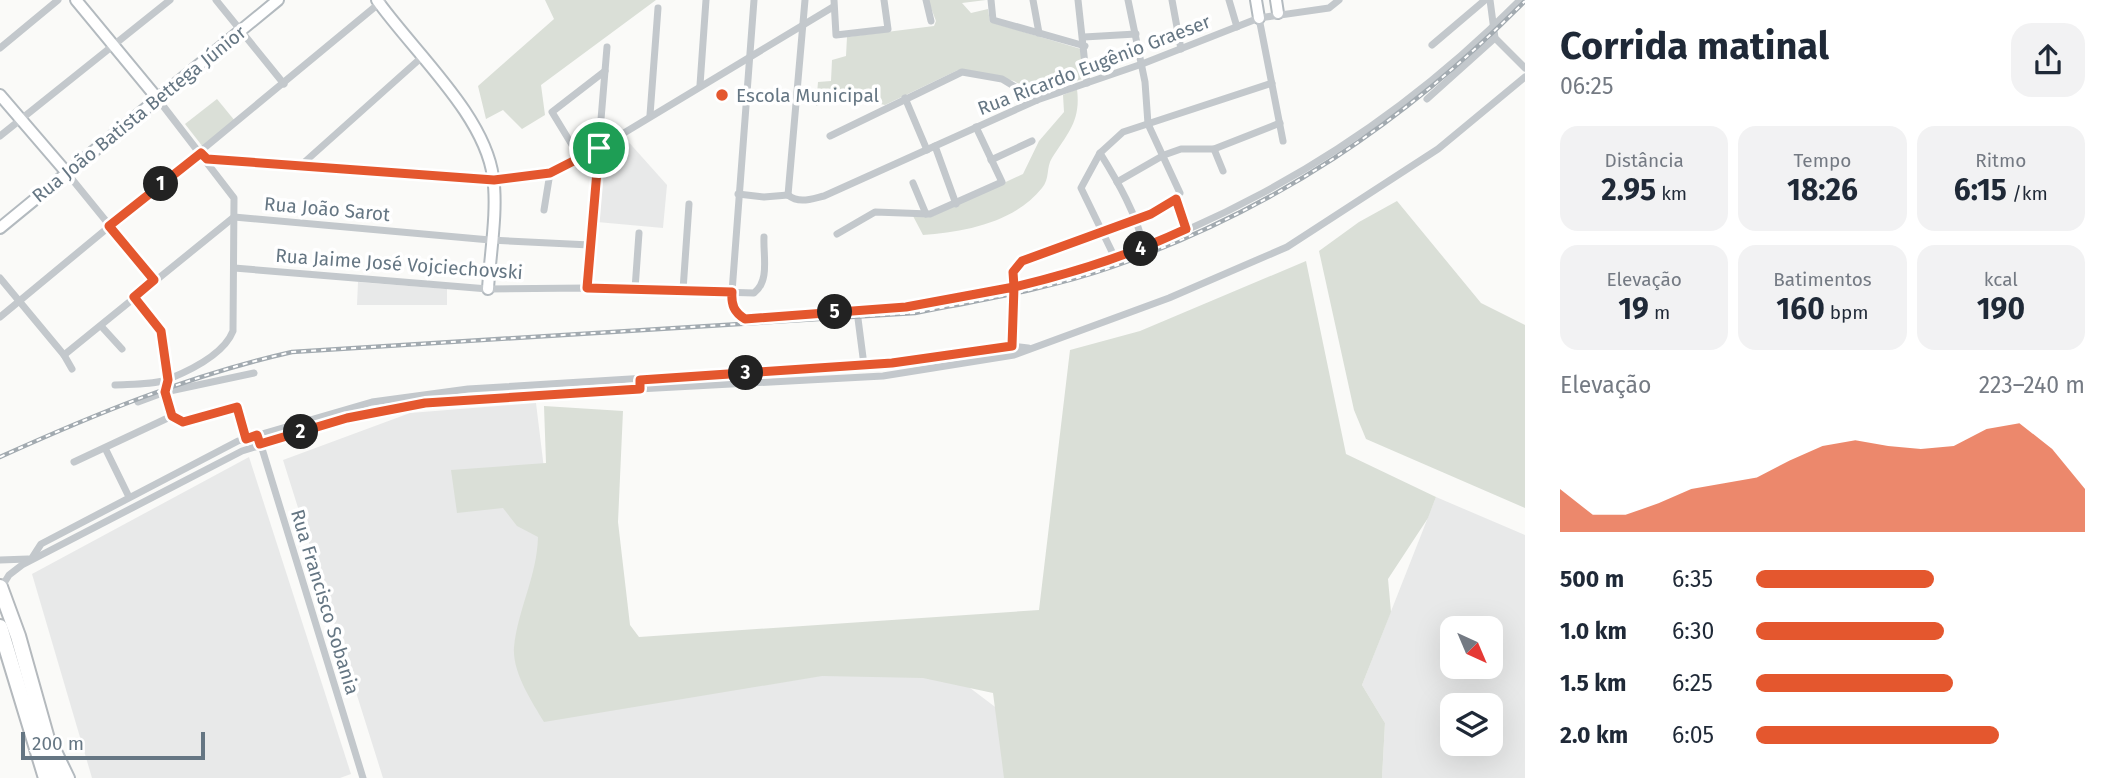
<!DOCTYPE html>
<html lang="pt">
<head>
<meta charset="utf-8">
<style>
  :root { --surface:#fff; --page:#f2f2f3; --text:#1f2937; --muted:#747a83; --accent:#e4572e }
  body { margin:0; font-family:"Fira Sans",sans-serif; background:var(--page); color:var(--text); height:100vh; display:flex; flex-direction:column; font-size:26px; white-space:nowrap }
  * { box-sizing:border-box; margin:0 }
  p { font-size:23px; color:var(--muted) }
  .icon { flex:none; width:38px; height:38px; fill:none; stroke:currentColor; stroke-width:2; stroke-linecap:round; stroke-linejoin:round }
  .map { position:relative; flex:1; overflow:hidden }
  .details { display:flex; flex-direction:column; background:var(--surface); width:595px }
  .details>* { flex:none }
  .needle { width:46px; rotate:136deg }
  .tools { position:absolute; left:1440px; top:616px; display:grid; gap:14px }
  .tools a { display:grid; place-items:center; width:63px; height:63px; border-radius:14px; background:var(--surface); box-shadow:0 7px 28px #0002; font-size:35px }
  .scale { position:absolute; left:21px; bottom:18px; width:184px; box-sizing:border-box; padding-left:7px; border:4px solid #657683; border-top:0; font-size:19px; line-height:24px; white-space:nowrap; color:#657683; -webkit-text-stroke:5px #fff; paint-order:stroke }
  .pin { position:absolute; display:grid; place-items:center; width:60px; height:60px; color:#fff; margin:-30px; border:4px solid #fff; border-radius:50%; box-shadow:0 2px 7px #0007 }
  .km { position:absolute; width:35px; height:35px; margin:-18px; border-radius:50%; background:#222; color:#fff; font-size:19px; line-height:35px; text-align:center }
  .round { display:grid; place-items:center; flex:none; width:74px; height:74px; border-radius:21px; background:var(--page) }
  .head { display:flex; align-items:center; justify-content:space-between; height:119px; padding:0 35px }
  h1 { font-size:38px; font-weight:700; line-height:52px }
  .figures { display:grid; grid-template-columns:repeat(3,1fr); gap:10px; height:119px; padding:7px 35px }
  .figures div { display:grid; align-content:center; border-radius:18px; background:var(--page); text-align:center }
  .figures b { font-size:30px; font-weight:700 }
  .figures small { font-size:19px; font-weight:400 }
  .figures p { font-size:19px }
  .chart { height:196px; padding:14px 35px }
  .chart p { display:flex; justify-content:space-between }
  .chart svg { width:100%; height:126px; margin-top:7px; fill:var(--accent); opacity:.7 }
  ul { padding:0 35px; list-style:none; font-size:23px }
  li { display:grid; grid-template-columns:112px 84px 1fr; align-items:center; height:52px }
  li i { height:18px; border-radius:9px; background:var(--accent) }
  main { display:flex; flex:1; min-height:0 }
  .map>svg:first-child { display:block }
</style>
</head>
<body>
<main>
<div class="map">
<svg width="1525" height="778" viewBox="0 0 1525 778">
  <rect width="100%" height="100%" fill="#fafaf8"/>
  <g fill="#e8e9e9" fill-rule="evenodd">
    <polygon points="625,138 667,185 663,228 597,222 603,151"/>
    <polygon points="358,282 447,289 447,305 357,305"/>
    <polygon points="536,403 574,715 908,641 1089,778 383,778 283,460 410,413"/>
    <polygon points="249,457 351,774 340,778 92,778 32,574"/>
    <path d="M1436,497L1525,535V778H1382L1385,723L1362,685ZM1452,628H1491V667H1452ZM1452,705H1491V744H1452Z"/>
  </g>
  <g fill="#dadfd7">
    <polygon points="545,0 656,0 541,85 545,115 522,129 503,110 486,119 478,86 554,19"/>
    <polygon points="928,0 986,0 962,3 971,13 988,9 990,22 1081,49 1082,79 1037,95 1014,81 968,70 958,70 885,105 846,96 816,106 818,82 831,81 832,60 846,56 847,37 934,26 936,21"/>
    <path d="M1077,89C1081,121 1068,133 1052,158C1046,167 1050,179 1042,188C1014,223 964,232 923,235L913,216H933L1023,174L1039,141L1064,112L1063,95Z"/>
    <polygon points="217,99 235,121 203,147 185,124"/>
    <polygon points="1397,201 1481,303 1525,325 1525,508 1366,439 1354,410 1319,251 1359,222"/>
    <path d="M1306,261L1346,454L1436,497L1428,518L1388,579L1391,612L1362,685L1385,723L1382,778H1004L993,693L923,678L822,676L544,722C532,702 512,672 514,647C518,609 537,576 538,537L517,526L503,508L457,513L451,470L546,463L544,406L623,411L618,522L630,625L639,637L1039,610L1070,350L1140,331Z"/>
  </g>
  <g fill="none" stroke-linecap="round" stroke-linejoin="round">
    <g stroke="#b3babf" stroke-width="14">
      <g id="secondary">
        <polyline points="76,0 157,98"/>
        <path d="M377,0C413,51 485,115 493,177C498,210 490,255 488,289"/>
        <polyline points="1256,0 1259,18"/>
        <polyline points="1276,0 1278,13"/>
        <polyline points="0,95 67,173"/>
        <polyline points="0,228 278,0"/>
        <polyline points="55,749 69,778"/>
      </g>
    </g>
    <g stroke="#b4b9bd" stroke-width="18">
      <g id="highway">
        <polyline points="0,587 18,636 58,778"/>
        <polyline points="0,627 46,778"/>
      </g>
    </g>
    <g stroke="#c3c8cc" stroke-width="7">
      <polyline points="216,0 284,84"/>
      <path d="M754,0L732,292C731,305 734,312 745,319C817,312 889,311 960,298C1173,262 1370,152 1520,0"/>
      <polyline points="834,0 836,35 888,29 884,0"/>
      <polyline points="926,0 931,21"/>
      <polyline points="991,0 993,20 1085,46"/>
      <polyline points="1033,0 1039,33"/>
      <polyline points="1078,0 1087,83"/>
      <polyline points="1172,0 1181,49"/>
      <polyline points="1229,0 1237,27"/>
      <polyline points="1490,0 1495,38 1525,68"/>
      <polyline points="1259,18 1283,141"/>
      <polyline points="1084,37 1136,34"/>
      <polyline points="1432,45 1485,0"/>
      <polyline points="0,48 58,0"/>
      <polyline points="700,85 706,0"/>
      <polyline points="905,98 927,150"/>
      <polyline points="1427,99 1495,38"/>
      <polyline points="650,115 658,8"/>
      <polyline points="0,136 170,0"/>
      <polyline points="830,136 962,72 1002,79 1037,100"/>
      <polyline points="935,146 956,204"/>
      <polyline points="1214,149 1223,171"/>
      <path d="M1100,153C1118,182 1137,215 1144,248"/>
      <polyline points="580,158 552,112 605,71"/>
      <path d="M207,159L494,180C543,175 555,171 599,148L833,7"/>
      <polyline points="991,160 1032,141"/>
      <polyline points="299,167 422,57"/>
      <polyline points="67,173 154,280"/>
      <polyline points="1117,182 1164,155 1181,149 1214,149 1280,123"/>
      <polyline points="913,183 926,214"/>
      <polyline points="738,194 764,197 788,195"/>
      <path d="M788,195C799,204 811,199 824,196L1037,100L1142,64L1259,18L1329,8L1339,0"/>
      <polyline points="788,195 805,0"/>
      <polyline points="1176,199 1186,229"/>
      <polyline points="544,210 550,173"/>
      <polyline points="837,234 875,212 930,214 1002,182 976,127"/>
      <polyline points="1115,258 1081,188 1100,153 1123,132 1272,83"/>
      <path d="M234,268L488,289L587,288L754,293C770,281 763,256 764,237"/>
      <polyline points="0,278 64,355 72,369"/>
      <polyline points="587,288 607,47"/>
      <polyline points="635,289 639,233"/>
      <polyline points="683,290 689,204"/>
      <polyline points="134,297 161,331 168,380 165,392 172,416 183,422 237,407 246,438"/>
      <polyline points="857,311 864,365"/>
      <polyline points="0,317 382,1"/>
      <polyline points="101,326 122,349"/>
      <polyline points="1012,346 1013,272 1022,261 1151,214 1180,193 1148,124 1145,82 1128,0"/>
      <polyline points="64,355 234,217 490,240 590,245"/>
      <path d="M115,385C131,384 154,385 169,379C191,370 224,354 233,331L234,198L157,98"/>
      <polyline points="138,402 165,392 254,373"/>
      <polyline points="260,442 363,778"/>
      <polyline points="106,450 129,497"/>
      <polyline points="74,462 172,416"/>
      <polyline points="32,558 41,544 238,441 372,402 468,389 892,363 1012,346 1028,348"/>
      <polyline points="0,560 28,559"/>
      <polyline points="1,588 9,575 22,565 242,451 362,414 469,398 883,376 1014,355 1169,298 1287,247 1438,149 1525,77"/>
    </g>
    <use href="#secondary" stroke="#fff" stroke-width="10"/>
    <use href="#highway" stroke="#fff" stroke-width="14"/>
    <g stroke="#a2aab0" stroke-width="4.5">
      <path id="rail" d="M0,457C95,414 190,375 292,352L915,313C981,300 1049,289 1112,267C1274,210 1405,122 1525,1"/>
    </g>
    <use href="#rail" stroke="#fff" stroke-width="2" stroke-dasharray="5" stroke-linecap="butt"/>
  </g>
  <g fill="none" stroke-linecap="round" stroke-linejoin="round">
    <g stroke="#fff" stroke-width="14">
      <path id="route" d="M599,148L550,173L494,180L207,159L201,153L109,226L154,280L134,297L161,331L168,380L165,392L172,416L183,422L237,407L246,439L257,435L260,444L347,418L425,403L640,389V380L892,363L1012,346L1014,287C1074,273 1130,255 1186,229L1176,199L1151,214L1022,261L1013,272L1014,287L906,307L745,319C734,312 731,305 732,292L587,288L599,148"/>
    </g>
    <use href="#route" stroke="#e4572e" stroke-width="9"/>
  </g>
  <circle fill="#e4572e" stroke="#fff" stroke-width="2.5" cx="722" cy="95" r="7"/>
  <g text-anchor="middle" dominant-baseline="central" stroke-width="7" stroke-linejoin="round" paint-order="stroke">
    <g font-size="19" fill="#657683" stroke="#fff">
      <text transform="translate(1094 65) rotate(-21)">Rua Ricardo Eugênio Graeser</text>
      <text transform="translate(139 114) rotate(-39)">Rua João Batista Bettega Júnior</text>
      <text transform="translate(327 209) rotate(5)">Rua João Sarot</text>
      <text transform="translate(399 264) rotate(4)">Rua Jaime José Vojciechovski</text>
      <text transform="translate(325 602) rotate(73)">Rua Francisco Sobania</text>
    </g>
    <g font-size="19" fill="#657683" stroke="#fff" text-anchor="start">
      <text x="736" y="95">Escola Municipal</text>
    </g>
  </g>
</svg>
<div class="tools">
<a><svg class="needle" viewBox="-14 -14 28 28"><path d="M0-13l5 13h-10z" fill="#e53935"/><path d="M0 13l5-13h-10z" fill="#747a83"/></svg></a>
<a><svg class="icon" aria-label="layers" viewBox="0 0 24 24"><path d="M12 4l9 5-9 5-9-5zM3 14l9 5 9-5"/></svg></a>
</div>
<div class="scale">200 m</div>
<div class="pin" style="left:599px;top:148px;background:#1e9e55"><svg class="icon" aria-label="arrive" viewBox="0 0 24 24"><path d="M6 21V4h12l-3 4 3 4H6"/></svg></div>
<b class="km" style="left:161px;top:184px">1</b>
<b class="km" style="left:301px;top:432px">2</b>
<b class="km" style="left:746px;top:373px">3</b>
<b class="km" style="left:1141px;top:249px">4</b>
<b class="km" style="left:835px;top:312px">5</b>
</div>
<section class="details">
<div class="head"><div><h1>Corrida matinal</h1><p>06:25</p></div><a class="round"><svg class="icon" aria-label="share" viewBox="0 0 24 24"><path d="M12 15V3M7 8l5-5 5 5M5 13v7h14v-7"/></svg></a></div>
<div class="figures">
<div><p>Distância</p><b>2.95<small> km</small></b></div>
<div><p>Tempo</p><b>18:26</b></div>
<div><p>Ritmo</p><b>6:15<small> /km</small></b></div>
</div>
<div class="figures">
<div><p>Elevação</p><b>19<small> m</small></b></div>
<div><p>Batimentos</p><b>160<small> bpm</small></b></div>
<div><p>kcal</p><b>190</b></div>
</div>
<div class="chart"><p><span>Elevação</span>223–240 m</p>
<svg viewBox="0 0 160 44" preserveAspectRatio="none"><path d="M0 44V29L10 38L20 38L30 34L40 29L50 27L60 25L70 19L80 14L90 12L100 14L110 15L120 14L130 8L140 6L150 15L160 29V44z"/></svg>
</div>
<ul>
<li><b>500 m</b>6:35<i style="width:54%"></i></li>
<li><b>1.0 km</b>6:30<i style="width:57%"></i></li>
<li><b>1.5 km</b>6:25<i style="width:60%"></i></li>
<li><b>2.0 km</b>6:05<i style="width:74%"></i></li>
</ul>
</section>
</main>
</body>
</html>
